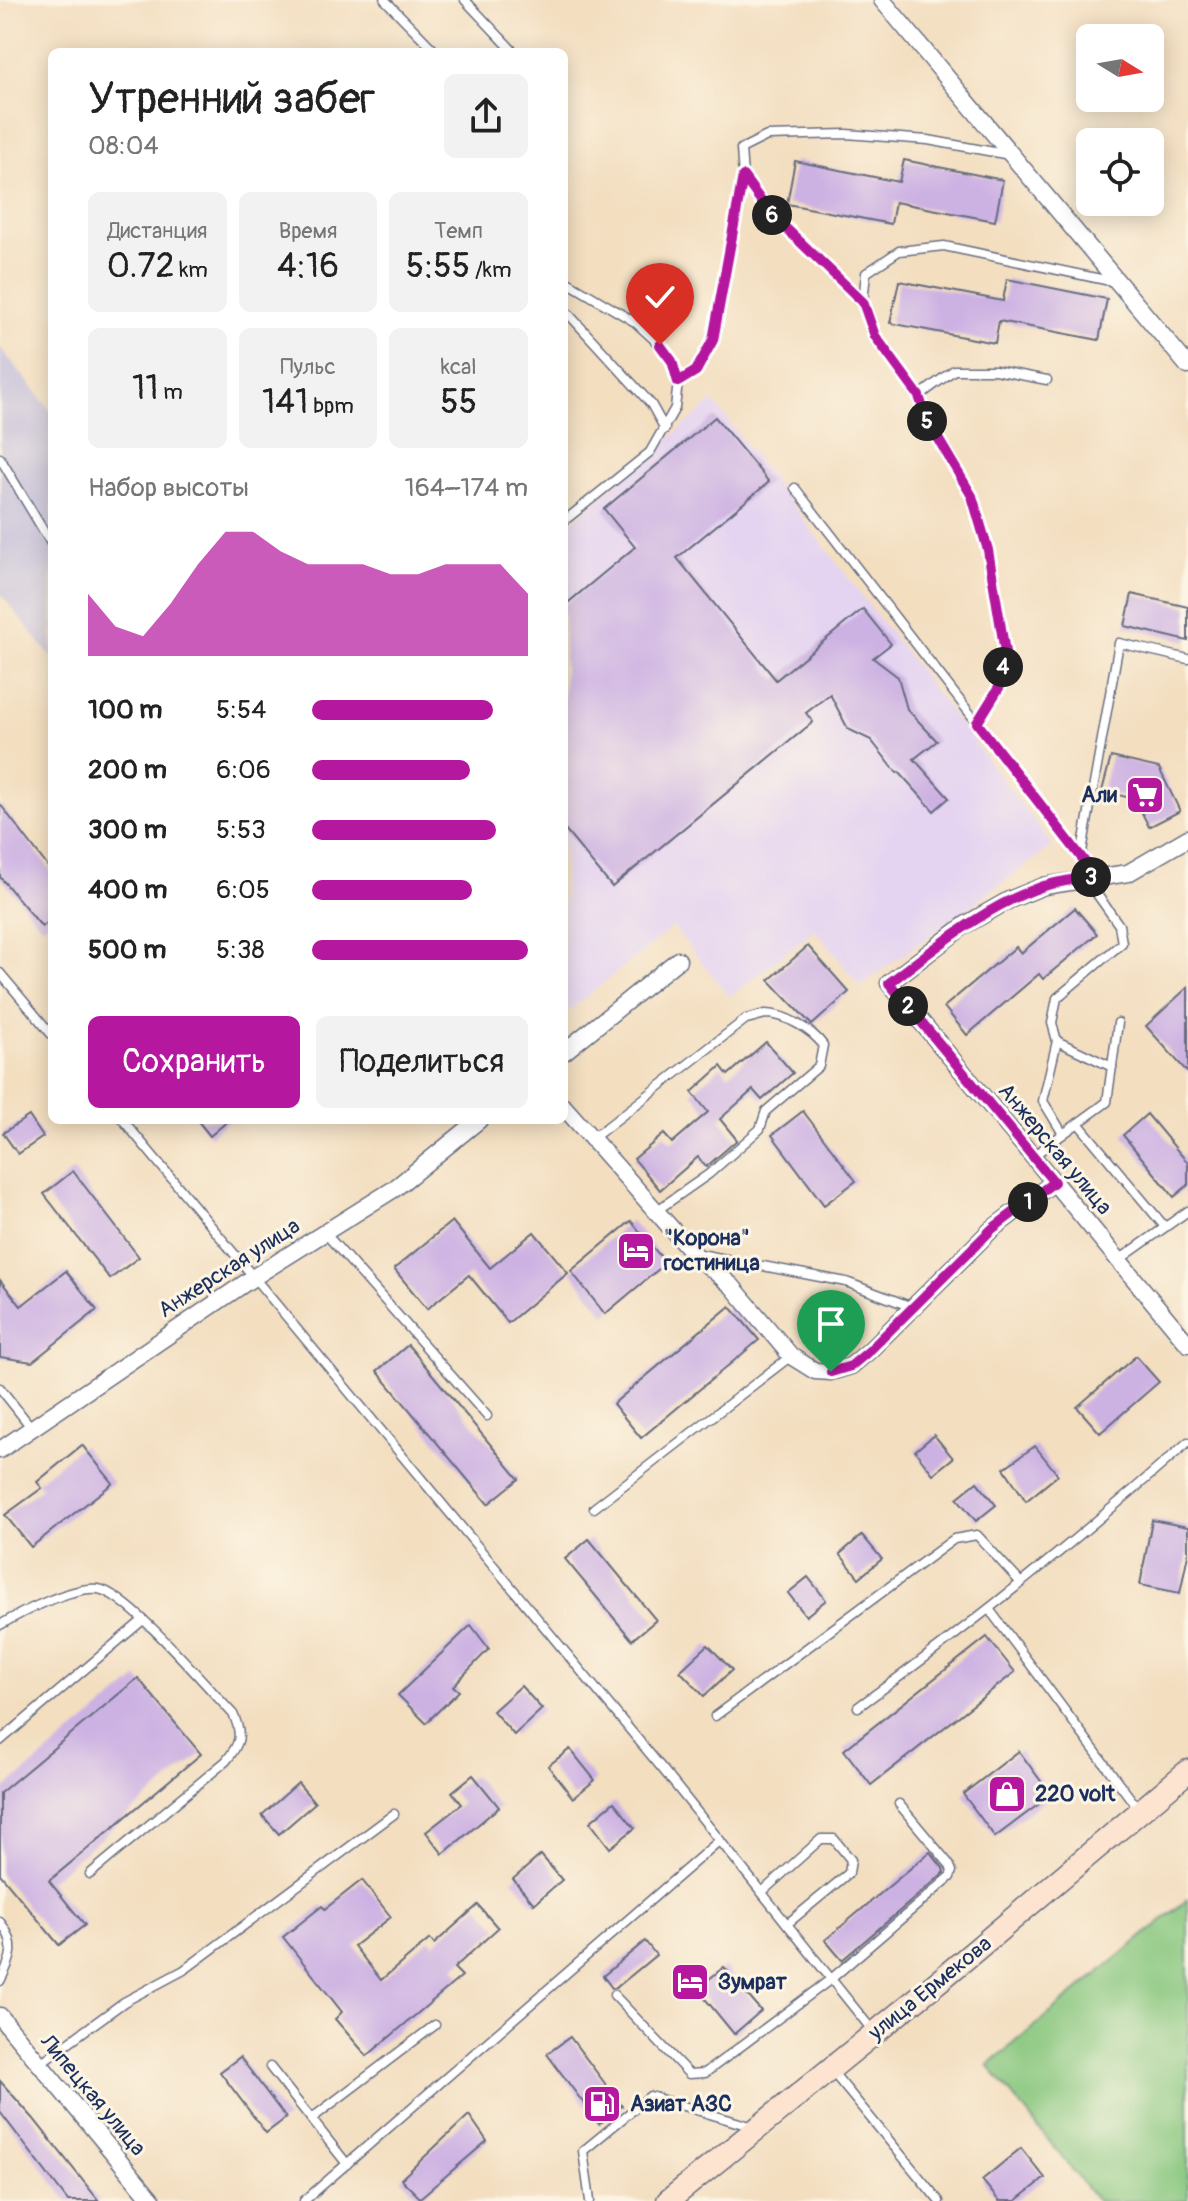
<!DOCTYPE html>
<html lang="ru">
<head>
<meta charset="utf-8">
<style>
  :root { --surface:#fff; --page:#f2f2f2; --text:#222; --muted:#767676; --accent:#b5179e }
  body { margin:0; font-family:Pangolin,sans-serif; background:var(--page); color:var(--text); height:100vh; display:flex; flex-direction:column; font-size:30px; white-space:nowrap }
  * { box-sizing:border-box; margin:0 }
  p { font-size:26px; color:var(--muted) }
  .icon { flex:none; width:44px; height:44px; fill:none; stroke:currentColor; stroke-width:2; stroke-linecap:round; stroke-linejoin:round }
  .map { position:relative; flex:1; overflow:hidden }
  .panel { position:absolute; left:48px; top:48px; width:520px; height:1076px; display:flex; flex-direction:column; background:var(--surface); border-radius:12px; box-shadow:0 4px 20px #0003 }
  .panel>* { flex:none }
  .needle { width:52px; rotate:101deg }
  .tools { position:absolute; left:1076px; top:24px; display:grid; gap:16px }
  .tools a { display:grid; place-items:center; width:88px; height:88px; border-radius:12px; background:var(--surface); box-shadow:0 4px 20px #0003; font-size:40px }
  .pin { position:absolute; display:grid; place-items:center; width:68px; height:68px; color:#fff; margin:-82px -34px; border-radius:50% 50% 50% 0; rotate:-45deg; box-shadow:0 0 8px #0007 }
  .pin .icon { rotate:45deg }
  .km { position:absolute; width:40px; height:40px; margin:-20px; border-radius:50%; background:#222; color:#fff; font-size:22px; line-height:40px; text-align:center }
  .round { display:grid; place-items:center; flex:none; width:84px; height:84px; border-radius:12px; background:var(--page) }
  .head { display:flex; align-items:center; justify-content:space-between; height:136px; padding:0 40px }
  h1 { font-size:44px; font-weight:600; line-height:60px }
  .figures { display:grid; grid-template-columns:repeat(3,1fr); gap:12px; height:136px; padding:8px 40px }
  .figures div { display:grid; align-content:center; border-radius:12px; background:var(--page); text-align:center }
  .figures b { font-size:34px; font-weight:600 }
  .figures small { font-size:22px; font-weight:400 }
  .figures p { font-size:22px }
  .chart { height:224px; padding:16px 40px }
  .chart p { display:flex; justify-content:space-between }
  .chart svg { width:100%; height:144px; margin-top:8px; fill:var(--accent); opacity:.7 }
  .primary-button { display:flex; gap:16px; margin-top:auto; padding:16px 40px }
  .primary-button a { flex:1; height:92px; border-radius:12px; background:var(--accent); color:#fff; font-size:32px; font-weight:600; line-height:92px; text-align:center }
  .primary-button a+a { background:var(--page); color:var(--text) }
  ul { padding:0 40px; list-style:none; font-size:26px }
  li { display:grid; grid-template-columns:128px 96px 1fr; align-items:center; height:60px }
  li i { height:20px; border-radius:10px; background:var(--accent) }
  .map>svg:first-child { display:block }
</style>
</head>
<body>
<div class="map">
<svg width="1188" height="2201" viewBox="0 0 1188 2201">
  <rect width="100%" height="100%" fill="#fcf5e5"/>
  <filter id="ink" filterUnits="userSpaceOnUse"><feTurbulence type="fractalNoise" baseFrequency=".0125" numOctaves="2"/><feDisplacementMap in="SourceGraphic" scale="16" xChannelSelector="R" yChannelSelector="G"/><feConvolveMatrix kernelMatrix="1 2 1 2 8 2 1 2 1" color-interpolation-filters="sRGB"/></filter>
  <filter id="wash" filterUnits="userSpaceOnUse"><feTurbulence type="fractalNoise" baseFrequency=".006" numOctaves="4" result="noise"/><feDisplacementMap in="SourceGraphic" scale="32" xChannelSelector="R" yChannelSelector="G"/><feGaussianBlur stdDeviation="1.8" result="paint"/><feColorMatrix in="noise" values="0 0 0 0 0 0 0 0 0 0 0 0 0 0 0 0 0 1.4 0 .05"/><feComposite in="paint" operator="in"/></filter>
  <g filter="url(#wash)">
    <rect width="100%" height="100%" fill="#f3dec0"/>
    <polygon fill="#e4d3f1" points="713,401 1053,846 860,986 815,929 730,997 673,927 564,1015 564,529"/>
    <polygon fill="#c6c0d9" points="0,347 52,412 52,658 0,593"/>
    <polygon fill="#86c67d" stroke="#507a6e" stroke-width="2" points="1188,1899 1188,2201 1097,2201 988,2065"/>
    <g id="blocks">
      <g fill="#ccb1e3">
        <polygon points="904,160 1003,180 995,221 895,202 891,224 787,204 795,161 899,182"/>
        <polygon points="1007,279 1107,299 1099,340 999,321 995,343 890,323 899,281 1003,301"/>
        <polygon points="715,417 769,482 677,558 776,680 863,609 891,644 873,658 898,677 907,709 937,741 914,759 949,798 934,811 899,772 897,773 871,740 848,729 830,694 806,713 813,722 612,887 564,829 564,606 635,547 604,509"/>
        <polygon points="1132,594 1188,607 1188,641 1125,626"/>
        <polygon points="1111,757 1159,768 1180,811 1149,827 1135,799 1102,791"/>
        <polygon points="0,804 52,872 52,919 42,927 0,877"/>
        <polygon points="1075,908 1097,934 1043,979 1039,974 967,1035 944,1007 1016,947 1021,953"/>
        <polygon points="808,946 849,992 812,1025 769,980"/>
        <polygon points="1188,987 1188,1073 1146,1026"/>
        <polygon points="766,1042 793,1073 762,1100 753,1090 720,1119 737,1140 706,1167 698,1157 660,1190 634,1159 664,1134 672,1143 708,1112 692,1092 721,1066 728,1075"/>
        <polygon points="803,1111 856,1181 824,1205 772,1135"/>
        <polygon points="1147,1114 1188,1163 1188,1185 1174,1197 1123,1135"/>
        <polygon points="29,1116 43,1137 18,1154 3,1133"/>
        <polygon points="197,1120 229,1120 210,1136"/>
        <polygon points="73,1171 139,1257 110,1279 44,1194"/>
        <polygon points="452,1221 490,1268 534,1232 568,1273 508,1323 469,1275 427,1309 394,1269"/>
        <polygon points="631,1221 666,1263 605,1314 571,1271"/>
        <polygon points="66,1271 97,1310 32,1362 0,1357 0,1280 21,1306"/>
        <polygon points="730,1306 759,1340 641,1438 613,1404"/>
        <polygon points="408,1345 519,1479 488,1504 377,1371"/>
        <polygon points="1136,1356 1159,1382 1100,1433 1077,1407"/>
        <polygon points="934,1435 953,1458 933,1474 915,1451"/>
        <polygon points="82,1445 113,1483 31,1547 5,1515 42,1488 37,1482"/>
        <polygon points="1035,1446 1058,1475 1026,1501 1004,1468"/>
        <polygon points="977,1482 996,1505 976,1521 957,1498"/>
        <polygon points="1152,1520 1188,1527 1188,1554 1180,1593 1140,1585"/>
        <polygon points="862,1535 882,1559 859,1578 840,1554"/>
        <polygon points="589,1539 656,1620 632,1640 565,1559"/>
        <polygon points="808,1577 826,1600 806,1616 788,1593"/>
        <polygon points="471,1625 489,1649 453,1686 459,1691 426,1723 398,1695"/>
        <polygon points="987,1637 1015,1672 871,1785 844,1750"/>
        <polygon points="708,1645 732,1670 704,1696 680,1671"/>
        <polygon points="138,1678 201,1754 49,1881 85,1925 59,1945 0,1874 0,1793"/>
        <polygon points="521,1686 542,1709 514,1735 493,1711"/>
        <polygon points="570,1749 595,1780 573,1798 548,1766"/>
        <polygon points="1019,1751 1051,1795 995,1837 963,1794"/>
        <polygon points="473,1775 499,1807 443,1854 426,1832 462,1804 452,1792"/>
        <polygon points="298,1783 315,1803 279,1834 262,1815"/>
        <polygon points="614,1802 635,1828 610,1848 590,1822"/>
        <polygon points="930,1852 943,1868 944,1873 842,1960 825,1940"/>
        <polygon points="541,1855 562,1880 534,1904 513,1879"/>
        <polygon points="362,1880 391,1917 354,1946 381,1980 430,1939 434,1944 478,1905 498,1928 454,1968 462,1976 367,2056 335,2019 342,2012 283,1937 322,1906 325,1909"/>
        <polygon points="645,1941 656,1955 616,1988 612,1988 603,1976"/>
        <polygon points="724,1967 761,2011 734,2034 697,1989"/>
        <polygon points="570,2037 622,2106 599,2124 547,2054"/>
        <polygon points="240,2057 286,2118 266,2133 220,2072"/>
        <polygon points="0,2081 33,2118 99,2201 68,2201 0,2112"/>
        <polygon points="469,2115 487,2141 420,2198 401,2179"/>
        <polygon points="1021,2148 1045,2178 1016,2201 999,2201 982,2180"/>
      </g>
    </g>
  </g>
  <g filter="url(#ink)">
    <use href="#blocks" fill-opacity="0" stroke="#676c80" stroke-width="2"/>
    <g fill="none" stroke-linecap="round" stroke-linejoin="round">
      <g stroke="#676c80" stroke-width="11">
        <g id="service">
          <polyline points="385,0 436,52"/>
          <polyline points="465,0 514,52"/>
          <polyline points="564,280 635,322 660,345 672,361 678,382 675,408 650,452 564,521"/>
          <polyline points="863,302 770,213 743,176 741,149 767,136 846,134 928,140 1010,155"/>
          <polyline points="564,309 651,404 665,429"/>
          <polyline points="678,382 696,371 713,340 743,176"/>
          <polyline points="919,396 954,370 995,370 1047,380"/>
          <polyline points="0,458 52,545"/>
          <polyline points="795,488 1096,876"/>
          <polyline points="977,723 1000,686 1005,652 988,550 972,496 927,420 919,396 875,336 863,302 866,273 899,251 944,246 1115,282"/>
          <polyline points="1081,857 1119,643 1188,659"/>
          <polyline points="1086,879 1119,925 1122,943 1057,998 1052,1023 1057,1041 1112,1067"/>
          <polyline points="0,973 52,1035"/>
          <polyline points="1057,1041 1043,1101 1063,1134"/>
          <polyline points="123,1120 665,1772 872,2030"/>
          <polyline points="1078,1123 1165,1227"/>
          <path d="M593,1138L746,1019C752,1018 760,1015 766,1014C785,1014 812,1030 823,1045L819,1066L766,1111L760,1129L709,1174L656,1211"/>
          <polyline points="1033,1156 1107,1102 1118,1023"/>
          <polyline points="325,1233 487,1416"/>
          <polyline points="700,1254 846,1282 912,1307"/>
          <polyline points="1119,1260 1188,1211"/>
          <polyline points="0,1388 31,1427"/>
          <polyline points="594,1508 791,1356"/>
          <polyline points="989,1609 1139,1810"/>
          <path d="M0,1625C22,1612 73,1586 98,1589C127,1592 210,1690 233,1714C243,1735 240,1744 226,1761L90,1874"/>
          <path d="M858,1707C973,1624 1082,1536 1188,1442"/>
          <polyline points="715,1716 954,1539 977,1535 1021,1583"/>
          <polyline points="0,1741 143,1620"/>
          <polyline points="762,1892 821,1839 834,1839 851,1860 849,1873 787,1924"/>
          <path d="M0,1922C18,1943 12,1959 0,1981"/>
          <polyline points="614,1995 689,2074 705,2073 831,1979 950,1877 952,1871 949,1864 899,1804"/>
          <polyline points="39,2064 124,2002 184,1970 394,1814"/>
          <polyline points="270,2067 347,2164"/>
          <polyline points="831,2070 939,2201"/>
          <polyline points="311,2119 435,2025"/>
          <polyline points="304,2201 720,1840"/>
          <polyline points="590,2201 583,2151 650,2096 753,2127"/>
        </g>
      </g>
      <g stroke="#676c80" stroke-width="19">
        <g id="minor">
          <polyline points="882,0 1188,366"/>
          <polyline points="1188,838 1128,873 1044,886 1009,900 965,925 889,983 1188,1344"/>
          <polyline points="564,1052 678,960"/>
          <polyline points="564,1107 693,1253 732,1286 791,1356 815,1371 831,1372 851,1366 869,1351 992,1229 1054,1182"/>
          <polyline points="0,1450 254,1277 394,1189 479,1120"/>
          <polyline points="0,2016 153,2201"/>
        </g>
      </g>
      <g stroke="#676c80" stroke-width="25">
        <polyline id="secondary" points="668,2201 945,1976 1188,1771"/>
      </g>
      <use href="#service" stroke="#fff" stroke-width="8"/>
      <use href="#minor" stroke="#fff" stroke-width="16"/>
      <use href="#secondary" stroke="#fde4d1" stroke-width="22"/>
    </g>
  </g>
  <g fill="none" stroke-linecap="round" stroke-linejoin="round" filter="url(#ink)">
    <g stroke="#fff" stroke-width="16">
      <path id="route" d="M660,345L672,361L678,382L696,371L713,340L743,176L770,213L863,302L875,336L919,396L927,420L972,496L988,550L1005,652L1000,686L977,723L1096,876C1078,879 1058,881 1041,887C984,907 937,947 889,983L1054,1182L992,1229L869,1351L851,1366L831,1372"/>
    </g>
    <use href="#route" stroke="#b5179e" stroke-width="10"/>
  </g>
  <defs>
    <g id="supermarket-square" transform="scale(2)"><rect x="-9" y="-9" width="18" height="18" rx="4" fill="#b5179e" stroke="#fcf5e5"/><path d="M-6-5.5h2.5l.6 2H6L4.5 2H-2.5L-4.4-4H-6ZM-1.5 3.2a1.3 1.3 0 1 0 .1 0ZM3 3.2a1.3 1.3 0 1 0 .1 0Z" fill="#fff"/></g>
    <g id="hotel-square" transform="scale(2)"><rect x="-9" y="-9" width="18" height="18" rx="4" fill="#b5179e" stroke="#fcf5e5"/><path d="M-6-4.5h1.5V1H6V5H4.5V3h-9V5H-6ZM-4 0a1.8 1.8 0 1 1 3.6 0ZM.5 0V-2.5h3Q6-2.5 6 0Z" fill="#fff"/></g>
    <g id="shop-square" transform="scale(2)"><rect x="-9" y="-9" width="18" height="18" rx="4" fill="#b5179e" stroke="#fcf5e5"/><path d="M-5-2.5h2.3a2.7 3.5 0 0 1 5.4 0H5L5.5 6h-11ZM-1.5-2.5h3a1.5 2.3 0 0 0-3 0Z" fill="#fff"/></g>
    <g id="fuel-square" transform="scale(2)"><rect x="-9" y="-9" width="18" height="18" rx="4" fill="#b5179e" stroke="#fcf5e5"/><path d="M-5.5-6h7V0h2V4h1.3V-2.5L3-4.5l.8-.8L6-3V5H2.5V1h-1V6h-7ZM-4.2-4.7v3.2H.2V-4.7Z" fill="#fff"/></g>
  </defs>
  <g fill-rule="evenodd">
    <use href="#supermarket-square" x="1145" y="795"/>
    <use href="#hotel-square" x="636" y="1251"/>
    <use href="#shop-square" x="1007" y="1794"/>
    <use href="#hotel-square" x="690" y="1982"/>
    <use href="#fuel-square" x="602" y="2104"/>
  </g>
  <g text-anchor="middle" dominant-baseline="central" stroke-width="6" stroke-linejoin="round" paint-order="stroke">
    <g font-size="22" font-weight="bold" fill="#1b2f5e" stroke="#fcf5e5" text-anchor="start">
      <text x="1117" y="795" text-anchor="end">Али</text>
      <text x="664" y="1238">"Корона"<tspan x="664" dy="25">гостиница</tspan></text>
      <text x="1035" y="1794">220 volt</text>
      <text x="718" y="1982">Зумрат</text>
      <text x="630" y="2104">Азиат АЗС</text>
    </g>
    <g font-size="22" fill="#1b2f5e" stroke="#fcf5e5">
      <text transform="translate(1055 1149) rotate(50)">Анжерская улица</text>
      <text transform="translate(229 1268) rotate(-33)">Анжерская улица</text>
      <text transform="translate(930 1988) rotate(-39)">улица Ермекова</text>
      <text transform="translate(93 2095) rotate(50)">Липецкая улица</text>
    </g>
  </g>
</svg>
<div class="tools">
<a><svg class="needle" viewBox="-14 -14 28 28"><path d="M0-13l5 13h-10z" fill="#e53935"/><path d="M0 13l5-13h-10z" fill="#767676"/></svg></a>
<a><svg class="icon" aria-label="locate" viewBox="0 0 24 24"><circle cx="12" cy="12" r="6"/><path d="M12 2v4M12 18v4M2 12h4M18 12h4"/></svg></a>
</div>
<div class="pin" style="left:831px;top:1372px;background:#1e9e55"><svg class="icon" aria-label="arrive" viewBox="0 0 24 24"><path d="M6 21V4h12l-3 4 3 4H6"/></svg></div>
<div class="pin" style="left:660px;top:345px;background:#d93025"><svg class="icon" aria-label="check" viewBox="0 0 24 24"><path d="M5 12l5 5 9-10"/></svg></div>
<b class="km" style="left:1028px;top:1202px">1</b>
<b class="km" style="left:908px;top:1006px">2</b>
<b class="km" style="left:1091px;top:877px">3</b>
<b class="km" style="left:1003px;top:667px">4</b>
<b class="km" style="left:927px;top:421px">5</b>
<b class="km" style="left:772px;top:215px">6</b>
<section class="panel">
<div class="head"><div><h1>Утренний забег</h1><p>08:04</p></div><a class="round"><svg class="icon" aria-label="share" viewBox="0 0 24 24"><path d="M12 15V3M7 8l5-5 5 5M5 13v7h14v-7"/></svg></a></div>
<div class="figures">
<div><p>Дистанция</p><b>0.72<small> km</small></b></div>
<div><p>Время</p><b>4:16</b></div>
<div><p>Темп</p><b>5:55<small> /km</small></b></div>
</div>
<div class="figures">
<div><b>11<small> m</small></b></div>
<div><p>Пульс</p><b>141<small> bpm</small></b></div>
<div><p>kcal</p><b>55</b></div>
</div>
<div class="chart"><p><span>Набор высоты</span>164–174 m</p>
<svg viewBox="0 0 160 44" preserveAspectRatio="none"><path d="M0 44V25L10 35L20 38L30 28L40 16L50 6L60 6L70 12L80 16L90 16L100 16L110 19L120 19L130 16L140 16L150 16L160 25V44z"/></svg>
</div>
<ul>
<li><b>100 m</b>5:54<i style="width:84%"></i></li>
<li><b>200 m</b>6:06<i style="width:73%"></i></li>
<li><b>300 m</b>5:53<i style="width:85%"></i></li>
<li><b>400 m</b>6:05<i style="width:74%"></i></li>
<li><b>500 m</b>5:38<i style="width:100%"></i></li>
</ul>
<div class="primary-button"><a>Сохранить</a><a>Поделиться</a></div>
</section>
</div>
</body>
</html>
